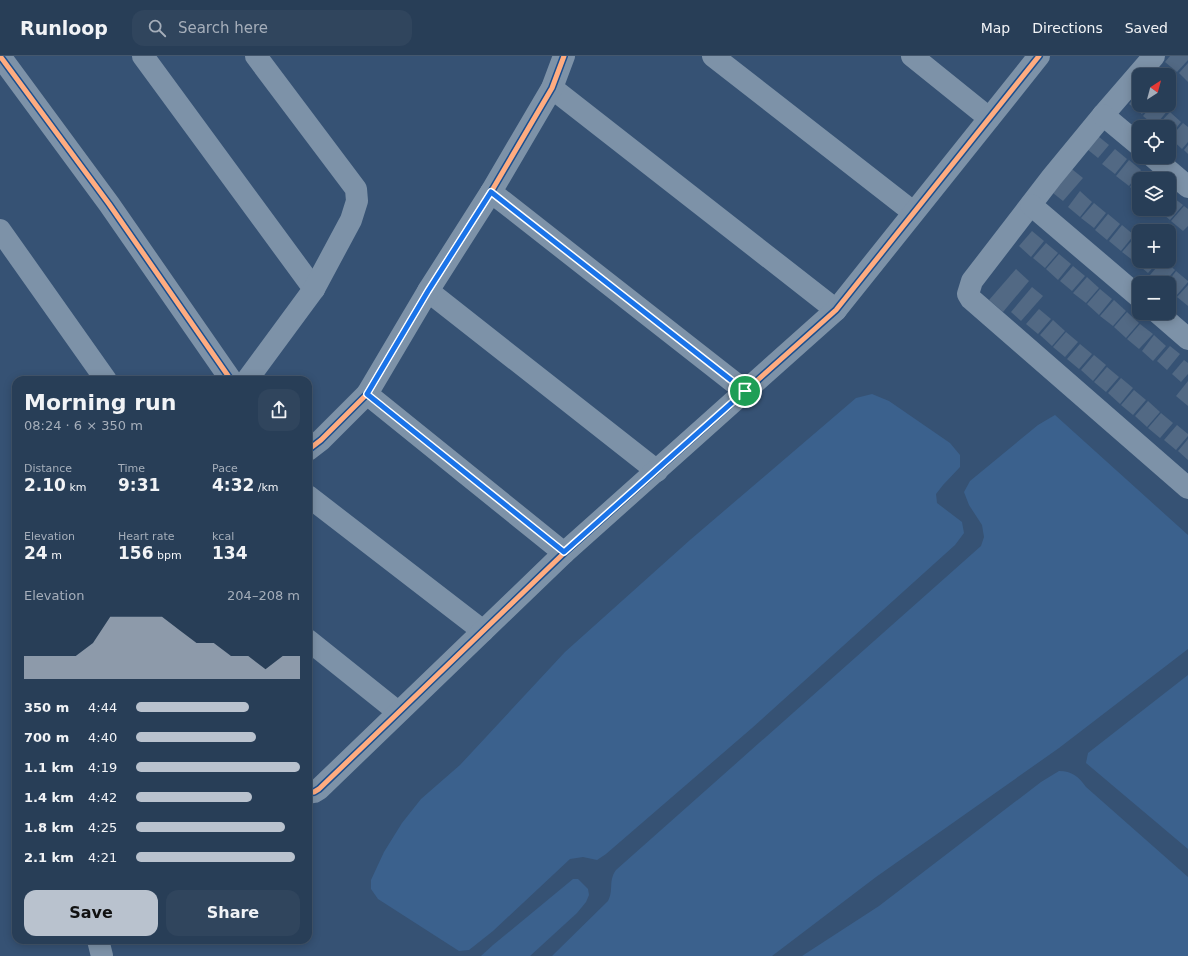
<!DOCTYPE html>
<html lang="en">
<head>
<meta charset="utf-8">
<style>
  :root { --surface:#283e57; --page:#30455d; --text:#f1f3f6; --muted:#a5aeba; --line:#44576d; --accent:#b9c2ce }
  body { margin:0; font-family:"DejaVu Sans",sans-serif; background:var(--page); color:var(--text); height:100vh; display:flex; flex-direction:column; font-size:15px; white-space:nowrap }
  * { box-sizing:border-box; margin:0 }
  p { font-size:13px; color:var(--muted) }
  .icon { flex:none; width:22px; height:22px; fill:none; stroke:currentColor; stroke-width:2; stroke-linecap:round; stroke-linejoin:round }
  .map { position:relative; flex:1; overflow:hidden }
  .side { position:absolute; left:12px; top:320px; width:300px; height:568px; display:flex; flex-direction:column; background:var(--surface); border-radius:12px; box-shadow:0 2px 10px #0003,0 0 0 1px var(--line) }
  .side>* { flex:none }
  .needle { width:26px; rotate:36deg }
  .controls { position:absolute; left:1132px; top:12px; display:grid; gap:8px }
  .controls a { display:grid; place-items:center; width:44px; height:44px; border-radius:8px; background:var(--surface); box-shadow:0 2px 10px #0003,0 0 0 1px var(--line); font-size:20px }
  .pin { position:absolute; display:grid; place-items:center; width:34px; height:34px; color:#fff; margin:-17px; border:2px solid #fff; border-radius:50%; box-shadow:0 1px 4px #0007 }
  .round { display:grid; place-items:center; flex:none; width:42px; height:42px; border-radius:12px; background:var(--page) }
  .summary { display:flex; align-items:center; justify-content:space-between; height:68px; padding:0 12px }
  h1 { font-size:22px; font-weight:800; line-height:30px }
  .figures { display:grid; grid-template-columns:repeat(3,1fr); gap:6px; height:68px; padding:4px 12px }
  .figures div { display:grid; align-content:center }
  .figures b { font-size:17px; font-weight:800 }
  .figures small { font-size:11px; font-weight:400 }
  .figures p { font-size:11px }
  .chart { height:112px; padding:8px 12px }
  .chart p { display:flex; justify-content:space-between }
  .chart svg { width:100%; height:72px; margin-top:4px; fill:var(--accent); opacity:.7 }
  .button { display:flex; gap:8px; margin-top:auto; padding:8px 12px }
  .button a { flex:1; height:46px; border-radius:12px; background:var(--accent); color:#111; font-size:16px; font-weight:800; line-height:46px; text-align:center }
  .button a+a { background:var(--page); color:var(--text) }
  ul { padding:0 12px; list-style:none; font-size:13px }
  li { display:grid; grid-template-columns:64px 48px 1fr; align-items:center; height:30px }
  li i { height:10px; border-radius:5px; background:var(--accent) }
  header { display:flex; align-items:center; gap:24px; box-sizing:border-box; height:56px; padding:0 20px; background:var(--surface); border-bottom:1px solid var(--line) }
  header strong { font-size:19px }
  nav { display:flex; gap:22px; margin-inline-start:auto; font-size:14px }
  .search { width:280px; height:36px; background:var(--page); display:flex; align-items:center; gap:10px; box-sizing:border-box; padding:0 14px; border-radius:12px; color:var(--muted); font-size:15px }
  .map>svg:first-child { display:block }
</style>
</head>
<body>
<header>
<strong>Runloop</strong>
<div class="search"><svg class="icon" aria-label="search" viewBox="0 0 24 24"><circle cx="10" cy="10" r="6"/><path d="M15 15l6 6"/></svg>Search here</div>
<nav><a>Map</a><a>Directions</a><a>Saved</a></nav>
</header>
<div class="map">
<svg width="1188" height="900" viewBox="0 0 1188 900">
  <rect width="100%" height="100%" fill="#365274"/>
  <g fill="#3b618d">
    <polygon points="872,338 889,345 950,387 960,399 960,411 943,429 936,438 937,447 962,466 964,477 955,489 752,672 606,798 597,804 583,801 570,803 493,875 469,894 459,895 378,843 371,833 371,824 384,796 402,767 421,743 460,709 565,596 690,484 856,342"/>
    <path d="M1055,359L1188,479V593L1059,692L876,821L772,900H552L608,845C614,834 608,825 616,814L981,490L984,481L982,469L969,449L964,436L970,425L1038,369Z"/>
    <polygon points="1188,619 1188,793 1086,707 1088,697"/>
    <path d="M1059,715C1072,715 1079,721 1086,731L1188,821V900H802L879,850L1041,726Z"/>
    <polygon points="573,823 578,823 588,833 589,839 586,846 577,857 530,900 481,900 493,889"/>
  </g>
  <g fill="#526984">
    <polygon points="1170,0 1188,0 1188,4 1177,16 1165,6"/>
    <polygon points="1188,7 1188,26 1179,17"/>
    <polygon points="1139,37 1139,49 1149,49 1142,58 1129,48"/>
    <polygon points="1152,49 1162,49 1168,54 1155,70 1143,60"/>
    <polygon points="1170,56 1181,66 1169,81 1169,71 1156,71"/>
    <polygon points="1183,67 1188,71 1188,86 1182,93 1170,82"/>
    <polygon points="1093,76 1109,89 1098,102 1082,89"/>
    <polygon points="1188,89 1188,98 1184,94"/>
    <polygon points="1115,93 1127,103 1115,118 1102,108"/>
    <polygon points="1129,104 1141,114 1129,130 1116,120"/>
    <polygon points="1068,110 1083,122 1063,145 1048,133"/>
    <polygon points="1143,116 1151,123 1139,123 1139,139 1130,131"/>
    <polygon points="1080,135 1092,146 1080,161 1068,151"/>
    <polygon points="1170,139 1183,149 1170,164 1158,154 1169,153 1169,140"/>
    <polygon points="1094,147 1106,157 1094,172 1081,162"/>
    <polygon points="1184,150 1188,153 1188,170 1183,175 1171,165"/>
    <polygon points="1108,158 1120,168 1107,184 1095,174"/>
    <polygon points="1122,169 1134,179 1121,195 1109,185"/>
    <polygon points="1032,175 1044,185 1031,201 1019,190"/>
    <polygon points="1135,181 1139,184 1139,201 1135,206 1122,196"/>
    <polygon points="1046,187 1058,197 1045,212 1033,202"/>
    <polygon points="1059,198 1071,208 1058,224 1046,213"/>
    <polygon points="1139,204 1139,205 1159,205 1148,217 1136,207"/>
    <polygon points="1162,205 1165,205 1175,214 1164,227 1160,227 1150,219"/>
    <polygon points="1073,210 1085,220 1072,235 1060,225"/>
    <polygon points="1016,213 1029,225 1003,256 989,244"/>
    <polygon points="1176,215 1188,225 1188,226 1176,240 1169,235 1169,227 1167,227"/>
    <polygon points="1087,221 1099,232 1086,247 1073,237"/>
    <polygon points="1188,229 1188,250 1177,241"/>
    <polygon points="1032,231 1043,240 1021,265 1011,256"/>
    <polygon points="1100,233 1112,243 1099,259 1087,248"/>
    <polygon points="1114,244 1126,255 1113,270 1100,260"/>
    <polygon points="1039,253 1051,263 1038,278 1026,268"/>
    <polygon points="1127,256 1139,267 1126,282 1114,271"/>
    <polygon points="1053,264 1065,275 1052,290 1040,279"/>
    <polygon points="1140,268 1153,278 1139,293 1127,283"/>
    <polygon points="1066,276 1078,286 1065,301 1053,291"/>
    <polygon points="1154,279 1166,290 1153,305 1142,295"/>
    <polygon points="1080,288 1092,298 1079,313 1067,303"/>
    <polygon points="1170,290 1180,298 1167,314 1157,305"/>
    <polygon points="1094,299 1106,309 1093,325 1081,314"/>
    <polygon points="1184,304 1188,307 1188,318 1181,326 1172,318"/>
    <polygon points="1107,311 1119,321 1106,336 1094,326"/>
    <polygon points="1121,322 1133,332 1120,348 1108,337"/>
    <polygon points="1188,325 1188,350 1176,340"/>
    <polygon points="1134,334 1146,344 1133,359 1121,349"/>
    <polygon points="1148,345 1160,356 1147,371 1135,360"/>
    <polygon points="1161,357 1173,367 1160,382 1148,372"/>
    <polygon points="1177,369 1188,378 1188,380 1176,394 1164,384"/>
    <polygon points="1188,383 1188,404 1178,395"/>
  </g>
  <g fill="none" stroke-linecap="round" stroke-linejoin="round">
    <g stroke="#7d92a8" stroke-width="22">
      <polyline points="0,0 109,148 231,324"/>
      <polyline points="143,0 314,233"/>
      <polyline points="713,0 913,156"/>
      <polyline points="912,0 989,62"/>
      <polyline points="1154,0 1103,59 1052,121 972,225 968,238 971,243 1188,432"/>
      <polyline points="552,32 836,254"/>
      <polyline points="1103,59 1139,89"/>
      <polyline points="1153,101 1188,131"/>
      <polyline points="491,136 745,335"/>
      <polyline points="1031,149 1139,241"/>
      <polyline points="0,174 106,324"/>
      <polyline points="428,235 657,415"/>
      <polyline points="1158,257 1188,283"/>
      <polyline points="247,324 314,233 351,164 357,145 356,133 256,0"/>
      <polyline points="367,338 564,497"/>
      <polyline points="308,394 321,384 367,338 428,235 491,136 552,32 564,0"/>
      <polyline points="308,440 483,575"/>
      <polyline points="308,584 398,656"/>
      <polyline points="308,737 314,736 319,733 564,497 836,254 1039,0"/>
      <polyline points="98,884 102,900"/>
    </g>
    <g stroke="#1b4f8f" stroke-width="8">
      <g id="cycleway">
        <polyline points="0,0 109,148 231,324"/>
        <polyline points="308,394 321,384 367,338 428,235 491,136 552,32 564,0"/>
        <polyline points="308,737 314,736 319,733 564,497 836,254 1039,0"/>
      </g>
    </g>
    <use href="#cycleway" stroke="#ffac80" stroke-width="5"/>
  </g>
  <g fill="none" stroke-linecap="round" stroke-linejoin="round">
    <g stroke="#fff" stroke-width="8">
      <polygon id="route" points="491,136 745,335 564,496 367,338 428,235"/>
    </g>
    <use href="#route" stroke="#1a73e8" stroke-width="5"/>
  </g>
</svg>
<div class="controls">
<a><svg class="needle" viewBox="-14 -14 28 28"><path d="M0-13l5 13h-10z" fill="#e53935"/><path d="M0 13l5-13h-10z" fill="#a5aeba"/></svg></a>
<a><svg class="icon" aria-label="locate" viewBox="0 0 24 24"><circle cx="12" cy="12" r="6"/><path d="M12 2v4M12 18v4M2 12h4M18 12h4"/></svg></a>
<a><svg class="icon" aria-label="layers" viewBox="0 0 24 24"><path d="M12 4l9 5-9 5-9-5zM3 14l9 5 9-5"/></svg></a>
<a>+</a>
<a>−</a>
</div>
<div class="pin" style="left:745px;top:335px;background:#1e9e55"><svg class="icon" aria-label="arrive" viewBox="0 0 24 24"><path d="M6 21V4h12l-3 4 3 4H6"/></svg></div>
<section class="side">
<div class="summary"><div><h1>Morning run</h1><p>08:24 · 6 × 350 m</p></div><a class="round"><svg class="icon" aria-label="share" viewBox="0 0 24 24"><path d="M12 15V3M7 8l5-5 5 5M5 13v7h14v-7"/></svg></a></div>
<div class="figures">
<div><p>Distance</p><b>2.10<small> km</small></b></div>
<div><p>Time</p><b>9:31</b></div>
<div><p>Pace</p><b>4:32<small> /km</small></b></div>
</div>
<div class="figures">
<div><p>Elevation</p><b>24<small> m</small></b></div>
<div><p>Heart rate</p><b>156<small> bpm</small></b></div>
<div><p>kcal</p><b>134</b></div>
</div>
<div class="chart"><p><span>Elevation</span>204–208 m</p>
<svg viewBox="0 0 160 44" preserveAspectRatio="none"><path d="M0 44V30L10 30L20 30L30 30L40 22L50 6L60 6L70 6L80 6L90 14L100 22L110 22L120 30L130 30L140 38L150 30L160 30V44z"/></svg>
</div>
<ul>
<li><b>350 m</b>4:44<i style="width:69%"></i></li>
<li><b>700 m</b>4:40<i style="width:73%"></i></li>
<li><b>1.1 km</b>4:19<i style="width:100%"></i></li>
<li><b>1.4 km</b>4:42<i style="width:71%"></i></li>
<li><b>1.8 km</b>4:25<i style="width:91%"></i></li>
<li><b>2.1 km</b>4:21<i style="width:97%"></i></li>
</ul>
<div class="button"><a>Save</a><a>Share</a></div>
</section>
</div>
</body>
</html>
